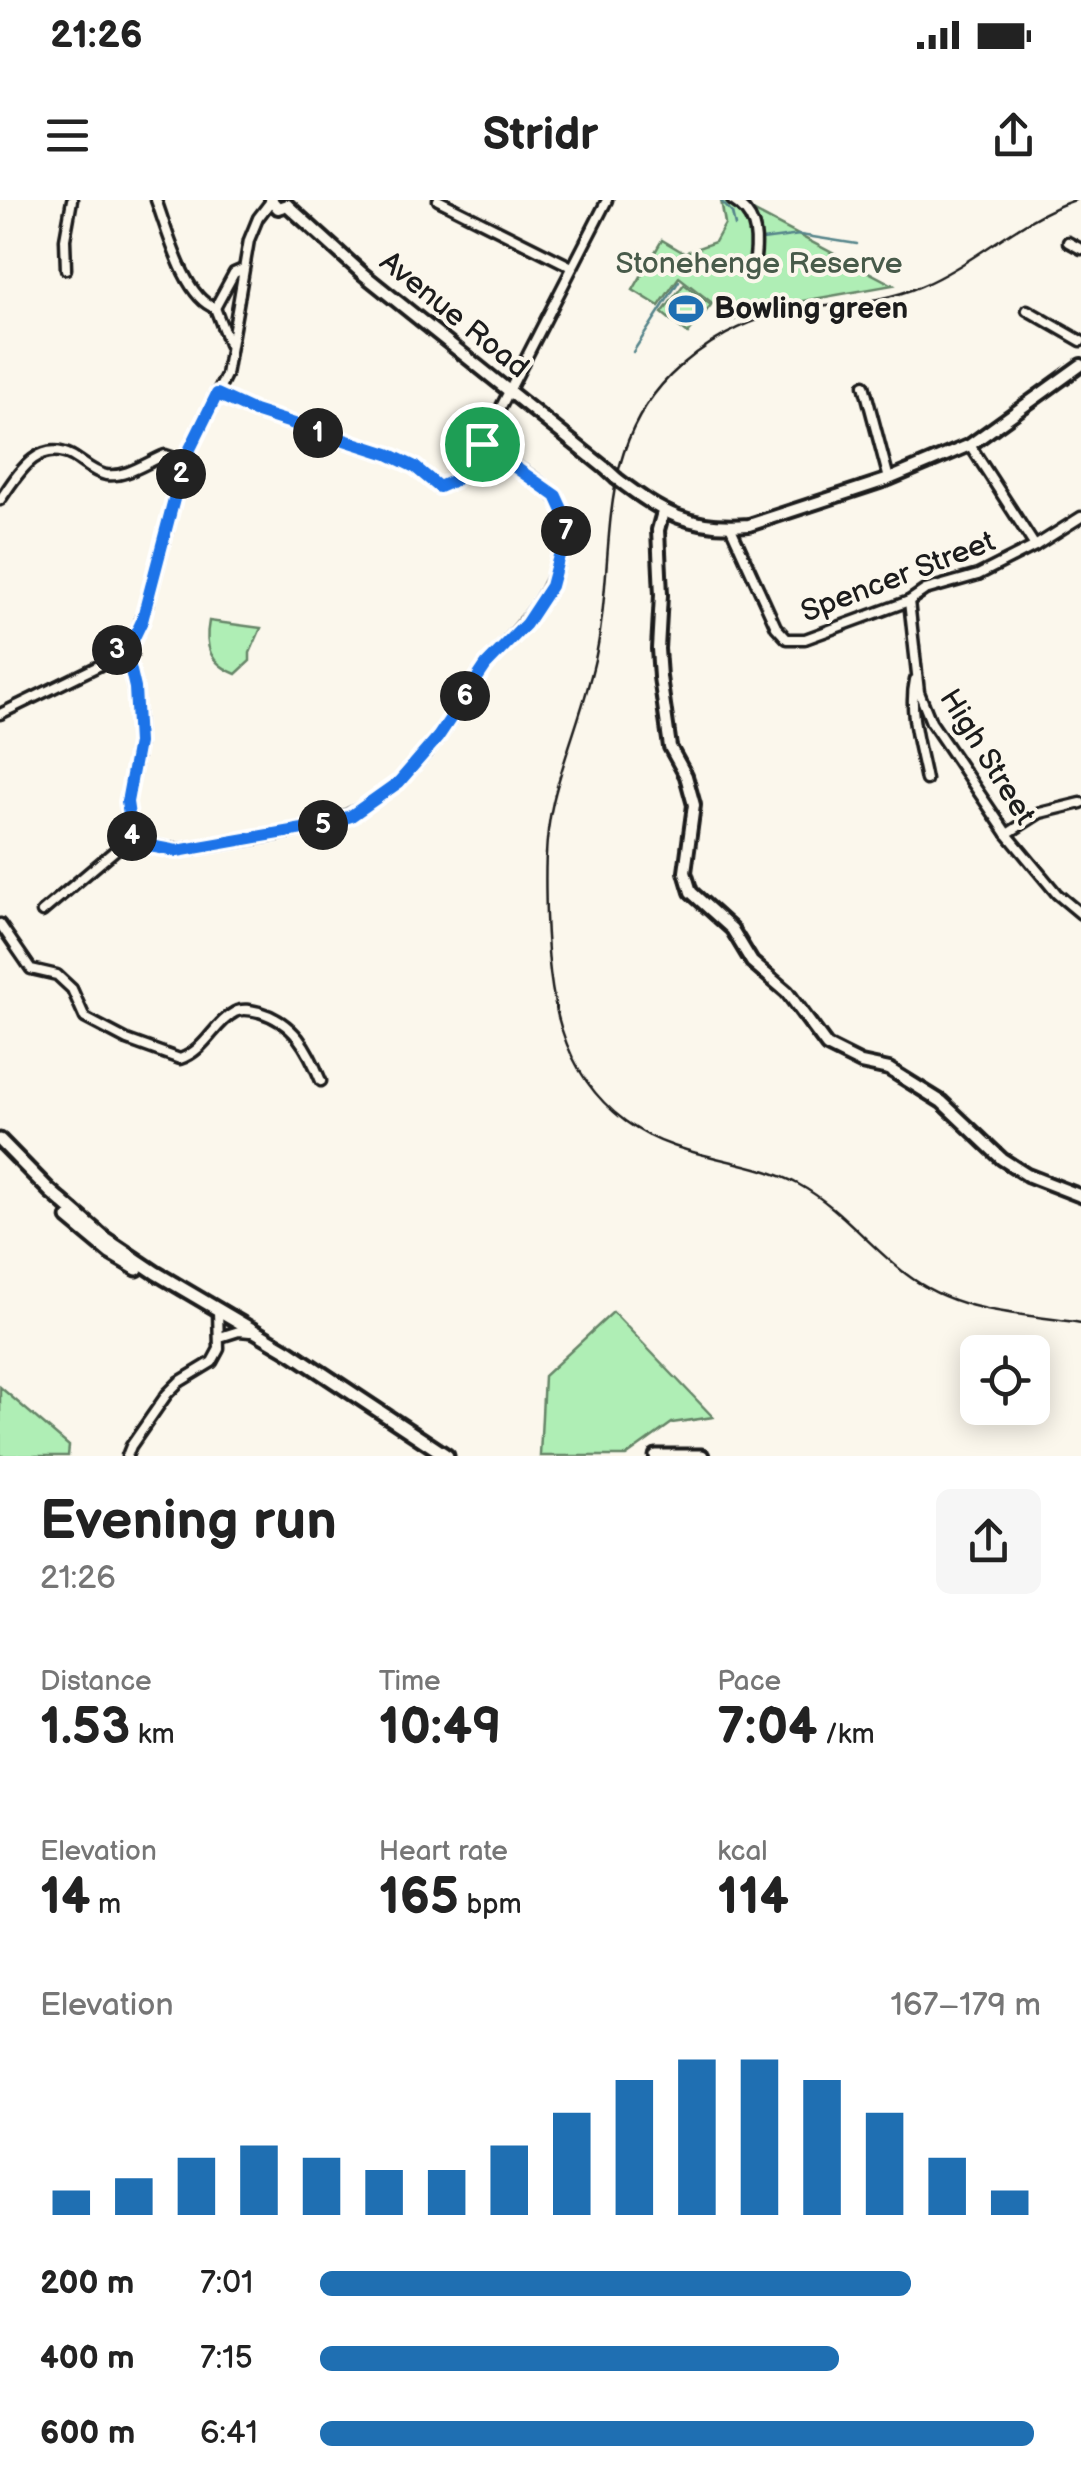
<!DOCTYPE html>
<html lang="en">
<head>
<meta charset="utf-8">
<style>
  :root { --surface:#fff; --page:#f6f6f6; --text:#222; --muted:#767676; --accent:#1f6fb2 }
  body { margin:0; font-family:"Balsamiq Sans",sans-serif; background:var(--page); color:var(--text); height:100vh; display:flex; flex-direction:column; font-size:38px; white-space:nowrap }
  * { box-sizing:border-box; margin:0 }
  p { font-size:32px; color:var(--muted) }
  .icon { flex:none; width:55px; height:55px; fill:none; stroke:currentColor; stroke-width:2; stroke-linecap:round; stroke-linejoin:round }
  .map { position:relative; height:1256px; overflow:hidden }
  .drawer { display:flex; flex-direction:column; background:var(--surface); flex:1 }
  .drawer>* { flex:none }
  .tools { position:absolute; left:960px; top:1135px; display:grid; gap:20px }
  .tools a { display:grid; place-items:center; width:90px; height:90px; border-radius:15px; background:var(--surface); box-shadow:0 5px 25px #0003; font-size:50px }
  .pin { position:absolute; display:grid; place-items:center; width:85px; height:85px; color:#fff; margin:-42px; border:5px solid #fff; border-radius:50%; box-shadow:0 2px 10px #0007 }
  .km { position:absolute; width:50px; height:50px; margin:-25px; border-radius:50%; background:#222; color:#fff; font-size:28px; line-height:50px; text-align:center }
  .round { display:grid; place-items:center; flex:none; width:105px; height:105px; border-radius:15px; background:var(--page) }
  .summary { display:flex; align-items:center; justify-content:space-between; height:170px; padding:0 40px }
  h1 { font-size:55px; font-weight:700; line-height:75px }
  .figures { display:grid; grid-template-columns:repeat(3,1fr); gap:15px; height:170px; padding:10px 40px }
  .figures div { display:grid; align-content:center }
  .figures b { font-size:50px; font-weight:700 }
  .figures small { font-size:28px; font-weight:400 }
  .figures p { font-size:28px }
  .chart { height:280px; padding:20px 40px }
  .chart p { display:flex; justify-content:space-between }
  .chart svg { width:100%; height:180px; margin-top:10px; stroke:var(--accent); stroke-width:6 }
  ul { padding:0 40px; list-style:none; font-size:32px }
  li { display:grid; grid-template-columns:160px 120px 1fr; align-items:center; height:75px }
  li i { height:25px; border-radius:12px; background:var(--accent) }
  .status { display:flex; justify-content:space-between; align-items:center; height:70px; padding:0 50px; background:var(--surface); direction:ltr }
  .status svg { height:28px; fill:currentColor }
  header { display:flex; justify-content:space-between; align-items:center; height:130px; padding:0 40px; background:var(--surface); font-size:45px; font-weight:700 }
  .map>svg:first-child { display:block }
</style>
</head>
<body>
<div class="status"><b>21:26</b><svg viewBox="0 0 49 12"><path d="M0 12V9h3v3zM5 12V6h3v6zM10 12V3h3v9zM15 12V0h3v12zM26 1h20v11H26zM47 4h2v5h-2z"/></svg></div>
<header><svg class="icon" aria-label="menu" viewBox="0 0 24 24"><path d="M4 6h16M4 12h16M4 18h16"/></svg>Stridr<svg class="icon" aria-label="share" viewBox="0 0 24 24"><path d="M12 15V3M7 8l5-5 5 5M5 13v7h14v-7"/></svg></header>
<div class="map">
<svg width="1081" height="1256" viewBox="0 0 1081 1256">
  <rect width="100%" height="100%" fill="#fbf7ec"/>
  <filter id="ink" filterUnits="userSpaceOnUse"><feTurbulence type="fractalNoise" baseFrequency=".01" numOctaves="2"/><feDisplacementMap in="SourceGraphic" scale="20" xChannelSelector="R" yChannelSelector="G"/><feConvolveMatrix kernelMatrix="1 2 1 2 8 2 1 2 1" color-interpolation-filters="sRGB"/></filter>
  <g filter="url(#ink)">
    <g fill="#afeeb5" stroke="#668568" stroke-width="2.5">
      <polygon points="721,0 732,0 893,85 758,109 734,120 679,77 659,106 633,90 662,40 684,53 715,42 725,24"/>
      <polygon points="684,84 711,105 688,134 662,113"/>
      <path d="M209,421L261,428L250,453V461L236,474C210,464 204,447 209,421Z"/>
      <polygon points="613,1112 713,1217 672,1223 626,1256 540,1256 544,1176"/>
      <polygon points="0,1187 69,1246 68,1256 0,1256"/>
    </g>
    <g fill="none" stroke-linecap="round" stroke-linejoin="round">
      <g stroke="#54848a" stroke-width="2.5">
        <polyline points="720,0 732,13 735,26"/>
        <polyline points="762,40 800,35 857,44"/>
        <polyline points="633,152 679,81"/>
      </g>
      <g stroke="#1c1c1c" stroke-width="15">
        <g id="minor">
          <path d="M156,0C167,29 184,98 215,108L234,73L241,70"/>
          <polyline points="438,0 572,67"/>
          <path d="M732,0C755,14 758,33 755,58"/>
          <polyline points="1068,42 1081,49"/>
          <polyline points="66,69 65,39 72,0"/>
          <polyline points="215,108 229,144"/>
          <polyline points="1027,110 1081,141"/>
          <polyline points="864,185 889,279"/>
          <polyline points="217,194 253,211 387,254 415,267 439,287 455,280 482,244 607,0"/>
          <polyline points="970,245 1035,346"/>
          <path d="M0,300C17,276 37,238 72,256C83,262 92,272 106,275C126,278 147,262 165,255L184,261"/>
          <polyline points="730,326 776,427 787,439 805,439 909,401 925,390 978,375 1035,346 1081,317"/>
          <polyline points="909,401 919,492 931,522 1007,634 1057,694 1081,714"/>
          <polyline points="131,445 120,444 117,448 119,456 125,459 132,455 131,445 148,402 184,261 226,175 249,40 258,18 271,1"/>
          <path d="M128,459C134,486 140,516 138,544C136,574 118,607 132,636C166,657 198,648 235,642C328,628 378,616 438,538C457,514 469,484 489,462C522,425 551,397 562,348C564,338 568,327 566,318C556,284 510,264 482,244"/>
          <path d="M915,480C908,512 920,548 926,580"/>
          <polyline points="0,514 119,456"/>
          <polyline points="1007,634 1040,613 1081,603"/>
          <polyline points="42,712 132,636"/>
          <path d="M0,724L31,769L57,775L72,789L85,818L127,840L180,859C206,850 214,823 235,812C242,808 251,810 259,812C294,822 308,849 321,881"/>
          <polyline points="220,1137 239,1131 250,1132"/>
          <polyline points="127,1256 131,1246 167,1194 179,1182 212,1162 219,1149 218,1110"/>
        </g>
      </g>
      <g stroke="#1c1c1c" stroke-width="18">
        <g id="tertiary">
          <polyline points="271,0 278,8 287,5"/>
          <polyline points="287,5 363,74 605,268"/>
          <path d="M617,279C662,313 690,330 749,325L889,279L970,245L1081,165"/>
          <polyline points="663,312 658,330 661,395 658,449 660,477 670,547 686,576 694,605 685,672 691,692 732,729 752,762 787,792 827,846 861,863 889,869 942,902 1002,959 1027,975 1081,996"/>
        </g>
      </g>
      <g stroke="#1c1c1c" stroke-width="19">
        <g id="secondary">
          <polyline points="0,940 50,991 104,1038 156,1073 290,1152 447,1256"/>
          <polyline points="68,1018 110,1053 137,1069"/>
          <polyline points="656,1256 702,1256"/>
        </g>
      </g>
      <use href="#minor" stroke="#fbf7ec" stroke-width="8"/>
      <use href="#tertiary" stroke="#fbf7ec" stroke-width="10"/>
      <use href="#secondary" stroke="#fbf7ec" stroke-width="11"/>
      <path stroke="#1c1c1c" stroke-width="2.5" d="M1075,0C1018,19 975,63 921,86C880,104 836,103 792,111C746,119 703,143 670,176C594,253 616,353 597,450C587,502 565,551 553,602C544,640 545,678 546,716C549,794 558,871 625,921C679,961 745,956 798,984C840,1007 868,1045 906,1074C958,1114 1019,1113 1081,1123"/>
      <g stroke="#1c1c1c" stroke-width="18" stroke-linecap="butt">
        <polyline id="tertiary-bridge" points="605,268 617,279"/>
      </g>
      <use href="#tertiary-bridge" stroke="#fbf7ec" stroke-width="10"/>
    </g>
  </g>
  <g fill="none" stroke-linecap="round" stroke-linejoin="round" filter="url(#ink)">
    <g stroke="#fff" stroke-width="20">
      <polygon id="route" points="217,194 254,211 388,254 415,267 439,287 455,280 482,244 556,296 568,322 551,386 526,424 486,465 438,537 399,582 351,616 320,626 177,651 150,646 132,636 127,602 138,543 135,488 128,458 121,458 117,451 123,443 131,444 142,421 184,261"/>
    </g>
    <use href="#route" stroke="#1a73e8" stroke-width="12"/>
  </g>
  <defs>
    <g id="stadium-bare" transform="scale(2.7)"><path d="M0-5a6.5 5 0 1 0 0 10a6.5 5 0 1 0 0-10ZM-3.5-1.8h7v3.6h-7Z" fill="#1f6fb2" stroke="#fbf7ec" stroke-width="2.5" paint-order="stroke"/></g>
  </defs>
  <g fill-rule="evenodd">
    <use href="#stadium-bare" x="686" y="109"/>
  </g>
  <g text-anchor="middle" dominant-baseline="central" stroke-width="8" stroke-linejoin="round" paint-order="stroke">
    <g font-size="30" fill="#485b4a" stroke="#fbf7ec">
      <text x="759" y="64">Stonehenge Reserve</text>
    </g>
    <g font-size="30" font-weight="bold" fill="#1c1c1c" stroke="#fbf7ec" text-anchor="start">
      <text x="714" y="109">Bowling green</text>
    </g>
    <g font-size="30" fill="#1c1c1c" stroke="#fbf7ec">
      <text transform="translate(454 115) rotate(39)">Avenue Road</text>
      <text transform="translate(898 377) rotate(-21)">Spencer Street</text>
      <text transform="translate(987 557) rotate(58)">High Street</text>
    </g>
  </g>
</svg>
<div class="tools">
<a><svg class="icon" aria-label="locate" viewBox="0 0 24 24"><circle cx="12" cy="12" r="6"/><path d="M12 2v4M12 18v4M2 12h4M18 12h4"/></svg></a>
</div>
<div class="pin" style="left:482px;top:244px;background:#1e9e55"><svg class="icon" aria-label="arrive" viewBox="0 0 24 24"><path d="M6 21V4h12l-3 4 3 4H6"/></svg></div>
<b class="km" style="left:318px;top:233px">1</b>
<b class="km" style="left:181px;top:274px">2</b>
<b class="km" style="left:117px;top:450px">3</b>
<b class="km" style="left:132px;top:636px">4</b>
<b class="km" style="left:323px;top:625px">5</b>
<b class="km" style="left:465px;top:496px">6</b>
<b class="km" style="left:566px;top:331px">7</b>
</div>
<section class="drawer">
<div class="summary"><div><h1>Evening run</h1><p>21:26</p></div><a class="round"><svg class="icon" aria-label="share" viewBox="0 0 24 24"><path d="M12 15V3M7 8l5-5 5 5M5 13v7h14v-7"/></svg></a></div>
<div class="figures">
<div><p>Distance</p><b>1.53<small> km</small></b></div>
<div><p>Time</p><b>10:49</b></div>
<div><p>Pace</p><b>7:04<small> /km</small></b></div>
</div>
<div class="figures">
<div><p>Elevation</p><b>14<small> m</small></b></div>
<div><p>Heart rate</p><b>165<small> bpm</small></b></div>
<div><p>kcal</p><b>114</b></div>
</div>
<div class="chart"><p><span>Elevation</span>167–179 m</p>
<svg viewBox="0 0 160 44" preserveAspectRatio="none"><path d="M5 44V38M15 44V35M25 44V30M35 44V27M45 44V30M55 44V33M65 44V33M75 44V27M85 44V19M95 44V11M105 44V6M115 44V6M125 44V11M135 44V19M145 44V30M155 44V38"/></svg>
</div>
<ul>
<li><b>200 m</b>7:01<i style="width:82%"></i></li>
<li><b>400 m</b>7:15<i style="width:72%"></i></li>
<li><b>600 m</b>6:41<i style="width:99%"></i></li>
</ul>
</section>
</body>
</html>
